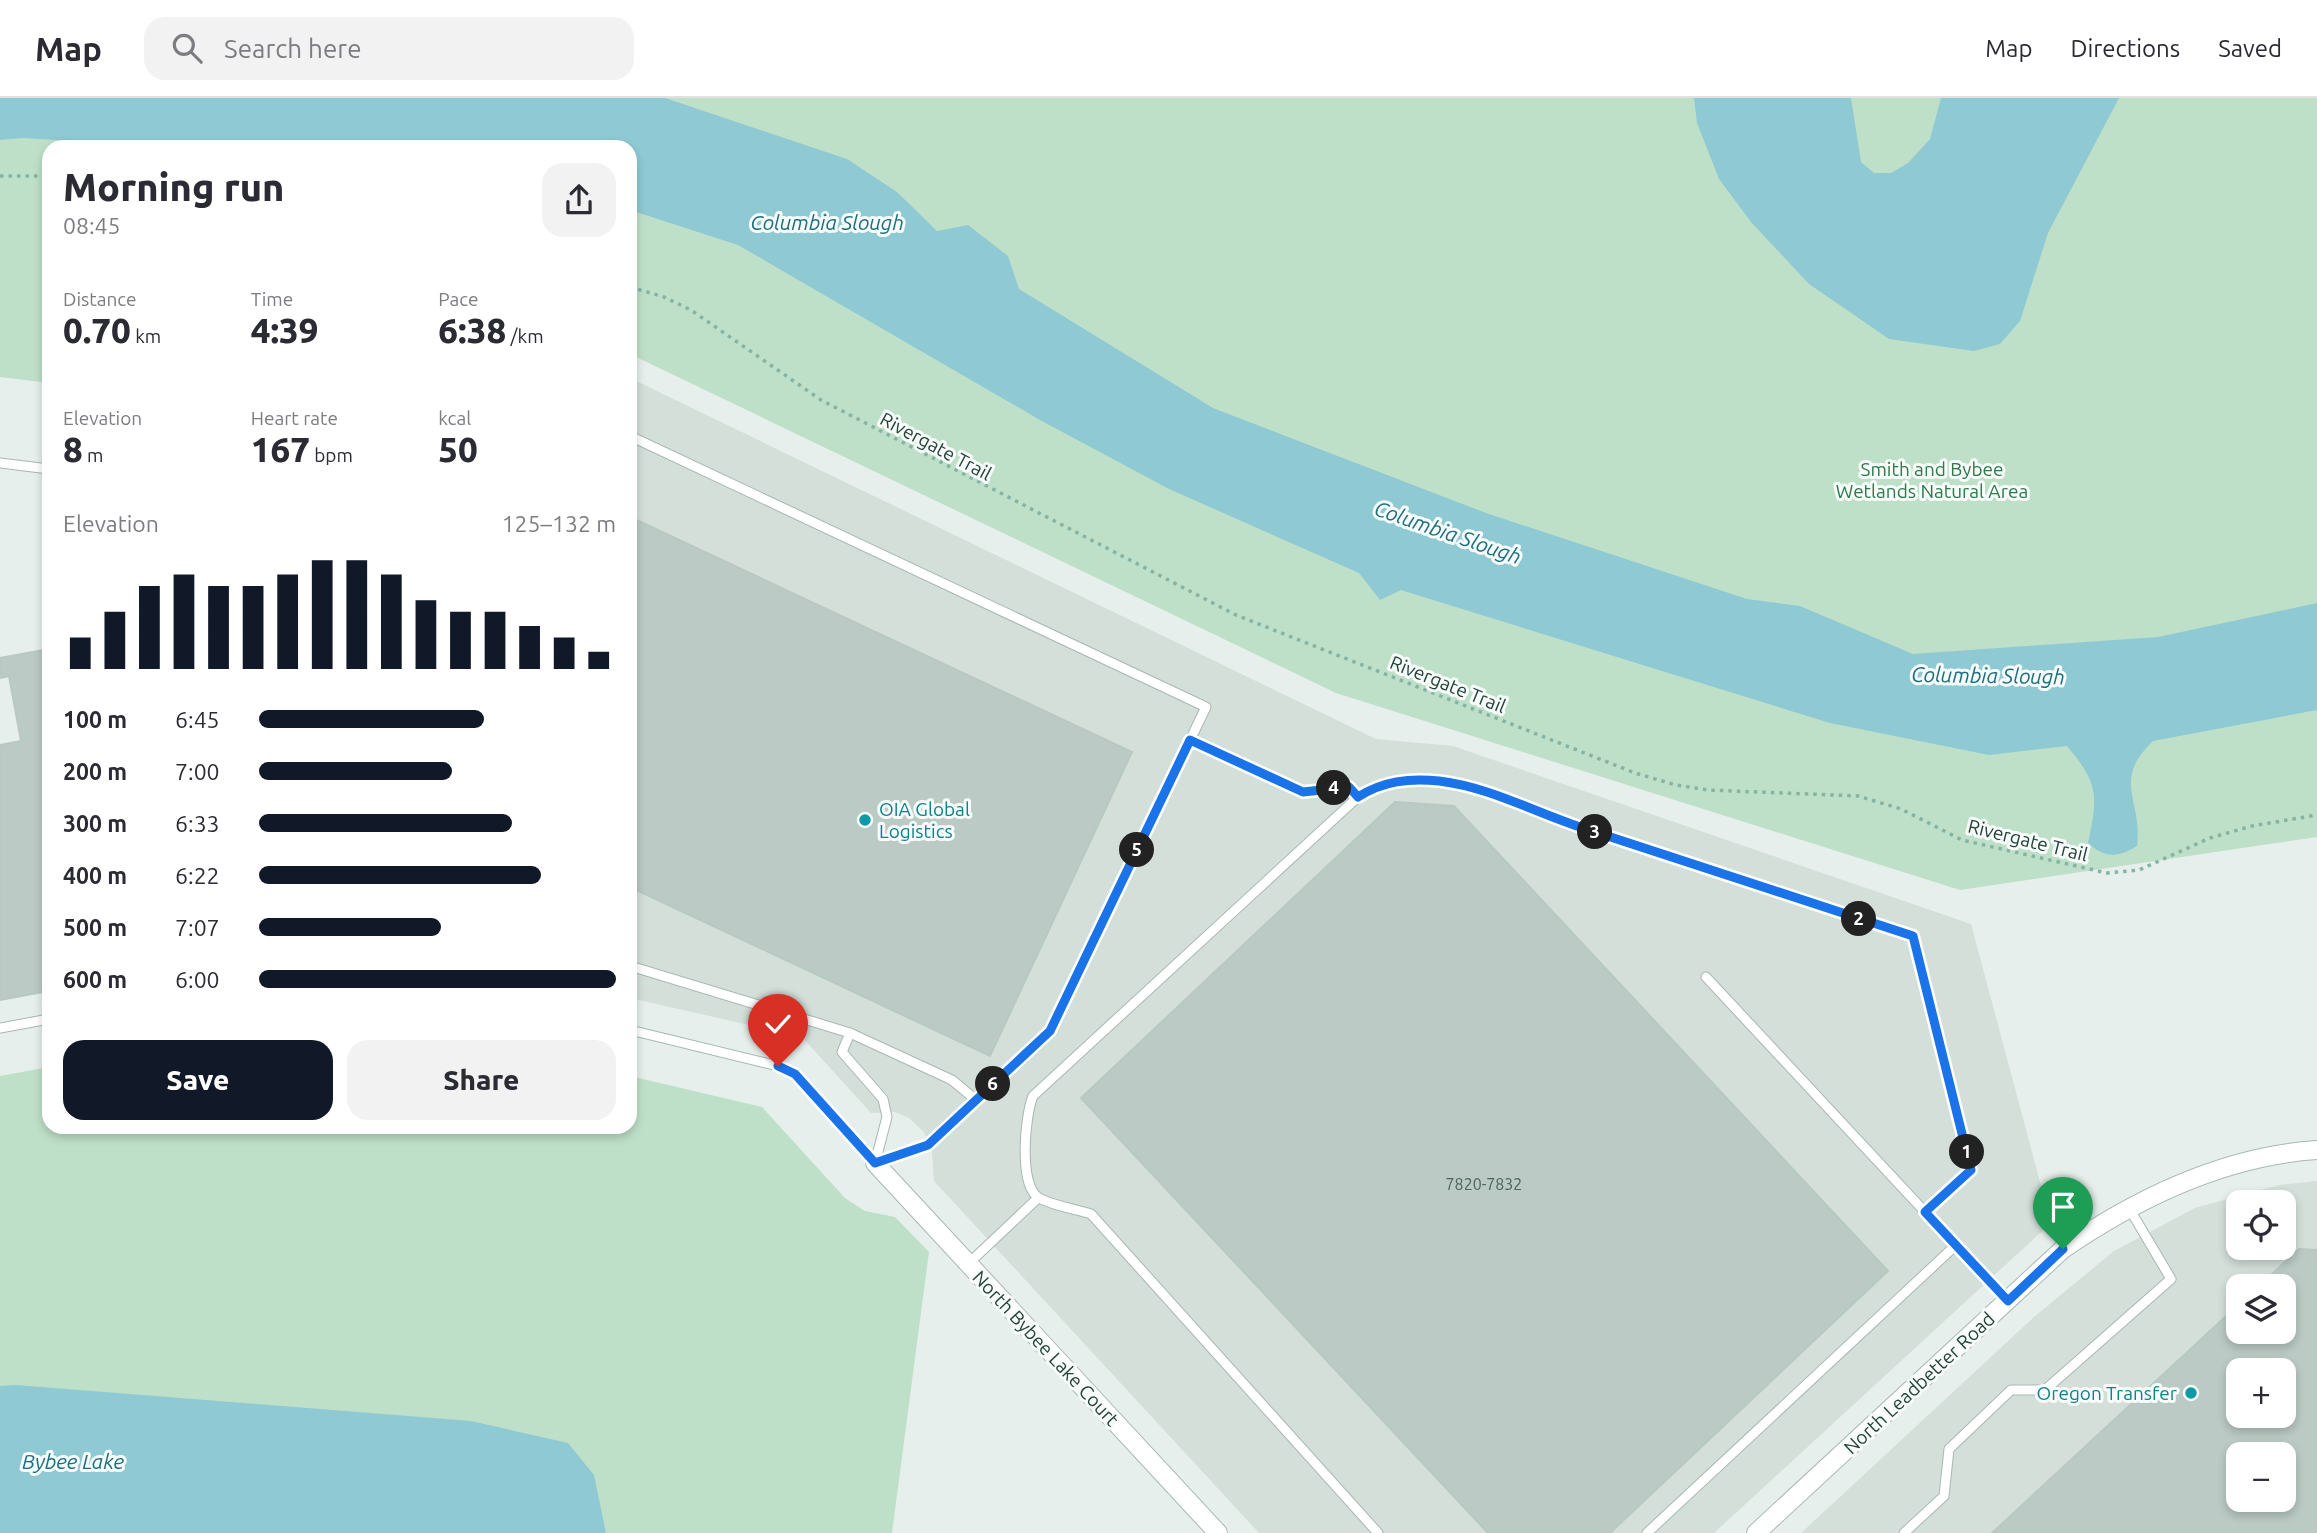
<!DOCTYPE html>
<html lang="en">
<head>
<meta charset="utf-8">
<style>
  :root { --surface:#fff; --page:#f2f2f3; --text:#2b2b33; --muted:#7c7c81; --line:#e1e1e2; --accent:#111827 }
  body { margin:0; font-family:Ubuntu,sans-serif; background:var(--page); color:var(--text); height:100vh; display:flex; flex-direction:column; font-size:26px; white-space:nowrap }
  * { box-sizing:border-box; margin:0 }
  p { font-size:23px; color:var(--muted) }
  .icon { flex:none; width:38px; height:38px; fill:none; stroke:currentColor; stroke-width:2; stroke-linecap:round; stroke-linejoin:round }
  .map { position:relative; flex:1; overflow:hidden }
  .side { position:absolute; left:42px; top:42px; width:595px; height:994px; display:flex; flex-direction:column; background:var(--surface); border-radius:21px; box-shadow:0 4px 10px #0003 }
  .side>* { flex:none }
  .fabs { position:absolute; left:2226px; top:1092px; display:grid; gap:14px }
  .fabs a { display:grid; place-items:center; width:70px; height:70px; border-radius:14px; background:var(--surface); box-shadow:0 4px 10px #0003; font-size:35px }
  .pin { position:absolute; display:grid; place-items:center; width:60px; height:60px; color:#fff; margin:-72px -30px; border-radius:50% 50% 50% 0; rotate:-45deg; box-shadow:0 0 7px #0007 }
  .pin .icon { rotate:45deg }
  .km { position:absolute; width:35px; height:35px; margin:-18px; border-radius:50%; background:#222; color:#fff; font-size:19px; line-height:35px; text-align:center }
  .round { display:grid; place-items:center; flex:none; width:74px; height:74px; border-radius:21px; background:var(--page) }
  .summary { display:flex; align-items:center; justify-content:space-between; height:119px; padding:0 21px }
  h1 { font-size:38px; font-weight:800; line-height:52px }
  .stats { display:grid; grid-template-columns:repeat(3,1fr); gap:10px; height:119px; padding:7px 21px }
  .stats div { display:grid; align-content:center }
  .stats b { font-size:35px; font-weight:800 }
  .stats small { font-size:19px; font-weight:400 }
  .stats p { font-size:19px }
  .chart { height:196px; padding:14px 21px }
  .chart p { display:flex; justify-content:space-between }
  .chart svg { width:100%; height:126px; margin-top:7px; stroke:var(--accent); stroke-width:6 }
  .cta { display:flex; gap:14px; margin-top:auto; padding:14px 21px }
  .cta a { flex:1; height:80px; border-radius:21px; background:var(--accent); color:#fff; font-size:28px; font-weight:800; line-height:80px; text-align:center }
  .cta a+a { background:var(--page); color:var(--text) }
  ul { padding:0 21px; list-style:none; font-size:23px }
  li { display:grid; grid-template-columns:112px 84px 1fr; align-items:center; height:52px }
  li i { height:18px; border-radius:9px; background:var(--accent) }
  header { display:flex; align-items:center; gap:42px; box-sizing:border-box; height:98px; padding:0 35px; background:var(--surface); border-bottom:2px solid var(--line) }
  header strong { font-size:33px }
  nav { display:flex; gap:38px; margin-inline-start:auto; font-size:24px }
  .search { width:490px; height:63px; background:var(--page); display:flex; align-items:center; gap:18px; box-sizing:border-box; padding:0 24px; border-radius:21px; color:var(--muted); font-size:26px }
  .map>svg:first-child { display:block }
</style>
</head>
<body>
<header>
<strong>Map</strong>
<div class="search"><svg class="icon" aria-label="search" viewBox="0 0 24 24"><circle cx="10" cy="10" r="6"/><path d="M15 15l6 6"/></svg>Search here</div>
<nav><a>Map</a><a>Directions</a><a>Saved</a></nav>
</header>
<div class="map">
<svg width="2317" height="1435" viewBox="0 0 2317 1435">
  <rect width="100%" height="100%" fill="#e6efeb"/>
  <g fill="#d4dfda" fill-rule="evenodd">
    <polygon points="630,280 1376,641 1453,648 1971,826 2051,1125 1714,1435 1259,1435 934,1083 932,1054 924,1034 909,1020 895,1014 871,1015 802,939 630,900"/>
    <path d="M2317,1083V1435H1801L2034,1219L2114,1153L2195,1110L2279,1087ZM2238,1104H2284V1150H2238ZM2238,1188H2284V1234H2238ZM2238,1272H2284V1318H2238ZM2238,1356H2284V1402H2238Z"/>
  </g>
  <g fill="#bfe0c8">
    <polygon points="0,0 2317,0 2317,739 1960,792 1336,595 630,256 630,49 49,49 49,285 0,279"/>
    <polygon points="49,969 49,1029 630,1029 630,978 762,1009 845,1100 865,1113 895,1119 929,1154 892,1435 0,1435 0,978"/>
  </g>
  <g fill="#8ec9d4">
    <path d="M0,0H665L847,61L897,94L937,133L968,127L1008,158L1019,191L1213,310L1486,415L1747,501L1800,508L1913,556L2158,539L2317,505V612L2153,643C2111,683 2143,702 2137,748C2118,760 2104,760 2088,745C2098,698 2099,686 2067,648L1989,657L1830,625L1401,492L1380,502L1359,475L1169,391L1040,322L738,147L630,112V49H175L23,40L0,42Z"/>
    <polygon points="1694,0 1851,0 1861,64 1874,75 1891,75 1908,65 1930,41 1941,0 2119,0 2048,135 2020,223 2000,246 1974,253 1889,241 1809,186 1751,124 1719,81 1697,25"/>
    <polygon points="16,1287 471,1323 568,1345 594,1377 606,1435 0,1435 0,1288"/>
  </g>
  <g fill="#bbcac4" stroke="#b8c9c2" stroke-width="2" fill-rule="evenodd">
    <polygon points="630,419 1132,654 990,958 630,789"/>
    <polygon points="49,551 49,893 0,902 0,647 21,643 9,578 0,580 0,560"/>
    <polygon points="1395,704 1454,708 1888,1173 1610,1435 1488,1435 1081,1000"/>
    <path d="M2299,1151L2317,1152V1435H1992L2238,1207V1234H2284V1188H2259ZM2238,1272H2284V1318H2238ZM2238,1356H2284V1402H2238Z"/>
  </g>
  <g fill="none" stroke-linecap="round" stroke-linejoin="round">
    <g stroke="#a8b8b2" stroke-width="11">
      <g id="service">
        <polyline points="630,338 1206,609 1050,933 928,1047 875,1065"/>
        <polyline points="0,365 49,371"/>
        <polyline points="1190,642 1303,694 1349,689 1358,699"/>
        <polyline points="630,868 850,935 952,982 976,1002"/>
        <polyline points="1706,879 2008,1203"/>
        <polyline points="0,930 49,921"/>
        <polyline points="630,932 778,968 795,976 875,1065"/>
        <polyline points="850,935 842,954 883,1001 887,1019 875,1065"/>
        <polyline points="968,1166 1038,1100"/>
        <path d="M1378,1435L1091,1116C1075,1111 1054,1108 1039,1100C1018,1088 1025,1017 1033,998L1358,699C1383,683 1409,680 1439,683C1489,689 1532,713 1580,729C1691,765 1802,802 1913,838L1971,1071L1925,1114"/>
        <polyline points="1647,1435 1956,1147"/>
        <polyline points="1904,1435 1944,1398 1949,1351 2011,1292 2045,1292 2171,1181 2129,1110"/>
      </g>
    </g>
    <g stroke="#a8b8b2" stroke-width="20">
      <g id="minor">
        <polyline points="875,1065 1218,1435"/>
        <path d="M1756,1435L2063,1151C2139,1099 2224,1058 2317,1052"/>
      </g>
    </g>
    <g stroke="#86b3a5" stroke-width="3.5" stroke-dasharray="3.5 5" stroke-linecap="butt">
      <polyline points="0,78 49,78"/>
      <polyline points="630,189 664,199 691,212 821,302 1236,517 1635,675 1676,687 1708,692 1858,698 1901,711 1962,742 2107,775 2139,772 2210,740 2252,728 2317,717"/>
    </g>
    <use href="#service" stroke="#fff" stroke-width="9"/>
    <use href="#minor" stroke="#fff" stroke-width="18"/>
  </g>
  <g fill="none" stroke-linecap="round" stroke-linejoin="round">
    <g stroke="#fff" stroke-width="14">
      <path id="route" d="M778,968L795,976L875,1065L928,1047L1050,933L1190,642L1303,694L1349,689L1358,699C1383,683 1409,680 1439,683C1489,689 1532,713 1580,729C1691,765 1802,802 1913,838L1971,1072L1925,1114L2008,1203L2063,1151"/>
    </g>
    <use href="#route" stroke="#1a73e8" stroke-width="9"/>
  </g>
  <g fill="#0f9aa8" stroke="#f7fbf9" stroke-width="2.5">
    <circle cx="865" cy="722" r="7"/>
    <circle cx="2191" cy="1295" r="7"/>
  </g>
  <g text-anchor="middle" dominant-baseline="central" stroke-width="6" stroke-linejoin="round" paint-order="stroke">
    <g font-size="16" fill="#4a645c">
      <text x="1484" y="1086">7820-7832</text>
    </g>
    <g font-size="19" fill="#24423a" stroke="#f7fbf9">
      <text transform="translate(936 348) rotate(28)">Rivergate Trail</text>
      <text transform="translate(1448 586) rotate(22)">Rivergate Trail</text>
      <text transform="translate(2028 742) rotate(14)">Rivergate Trail</text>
      <text transform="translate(1046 1250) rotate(47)">North Bybee Lake Court</text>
      <text transform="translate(1919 1285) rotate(-43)">North Leadbetter Road</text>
    </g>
    <g font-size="19" fill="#2d7a4b" stroke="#f7fbf9">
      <text x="1932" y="371">Smith and Bybee<tspan x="1932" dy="22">Wetlands Natural Area</tspan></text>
    </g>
    <g font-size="19" fill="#0d838f" stroke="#f7fbf9" text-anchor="start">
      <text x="879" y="711">OIA Global<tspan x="879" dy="22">Logistics</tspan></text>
      <text x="2177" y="1295" text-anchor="end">Oregon Transfer</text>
    </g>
    <g font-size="21" font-style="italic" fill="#1c6f80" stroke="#f7fbf9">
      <text x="827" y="124">Columbia Slough</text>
      <text transform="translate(1448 434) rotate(19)">Columbia Slough</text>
      <text transform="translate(1988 577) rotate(1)">Columbia Slough</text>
      <text x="73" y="1363">Bybee Lake</text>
    </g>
  </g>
</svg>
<div class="fabs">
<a><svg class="icon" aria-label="locate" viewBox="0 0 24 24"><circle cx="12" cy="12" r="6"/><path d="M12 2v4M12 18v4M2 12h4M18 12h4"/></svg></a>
<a><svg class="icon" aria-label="layers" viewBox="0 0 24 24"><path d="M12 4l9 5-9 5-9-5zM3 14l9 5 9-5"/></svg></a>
<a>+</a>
<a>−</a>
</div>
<div class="pin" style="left:2063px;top:1151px;background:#1e9e55"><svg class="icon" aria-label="arrive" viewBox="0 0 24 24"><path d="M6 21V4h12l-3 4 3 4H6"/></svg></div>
<div class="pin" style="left:778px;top:968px;background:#d93025"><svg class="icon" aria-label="check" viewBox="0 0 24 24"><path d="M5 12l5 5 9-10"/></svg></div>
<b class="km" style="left:1967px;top:1054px">1</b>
<b class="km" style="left:1859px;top:821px">2</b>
<b class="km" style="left:1595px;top:734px">3</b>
<b class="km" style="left:1334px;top:690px">4</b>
<b class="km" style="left:1137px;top:752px">5</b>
<b class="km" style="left:993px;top:986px">6</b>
<section class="side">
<div class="summary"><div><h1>Morning run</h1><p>08:45</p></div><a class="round"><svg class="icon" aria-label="share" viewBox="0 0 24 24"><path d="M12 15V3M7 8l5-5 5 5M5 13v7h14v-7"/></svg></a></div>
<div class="stats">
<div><p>Distance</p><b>0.70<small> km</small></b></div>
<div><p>Time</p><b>4:39</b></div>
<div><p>Pace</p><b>6:38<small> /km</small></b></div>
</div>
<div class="stats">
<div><p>Elevation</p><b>8<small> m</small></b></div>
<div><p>Heart rate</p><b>167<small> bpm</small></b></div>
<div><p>kcal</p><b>50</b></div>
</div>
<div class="chart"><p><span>Elevation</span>125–132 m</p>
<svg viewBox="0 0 160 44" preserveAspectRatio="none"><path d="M5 44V33M15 44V24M25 44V15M35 44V11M45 44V15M55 44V15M65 44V11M75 44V6M85 44V6M95 44V11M105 44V20M115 44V24M125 44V24M135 44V29M145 44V33M155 44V38"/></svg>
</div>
<ul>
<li><b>100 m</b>6:45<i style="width:63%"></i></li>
<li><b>200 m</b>7:00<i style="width:54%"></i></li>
<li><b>300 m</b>6:33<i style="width:71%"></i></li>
<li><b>400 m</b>6:22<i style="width:79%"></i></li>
<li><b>500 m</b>7:07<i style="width:51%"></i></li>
<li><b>600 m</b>6:00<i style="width:100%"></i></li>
</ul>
<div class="cta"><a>Save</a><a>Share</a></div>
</section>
</div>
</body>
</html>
